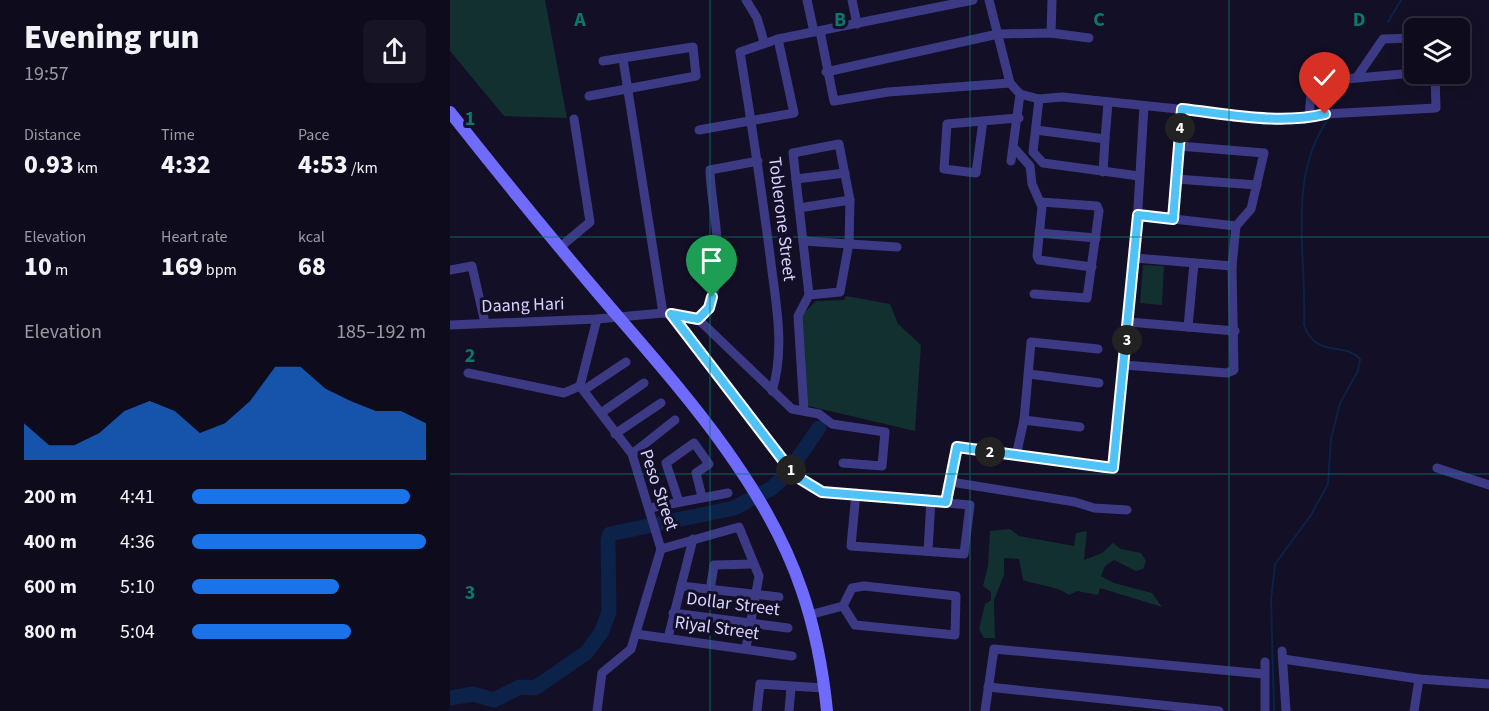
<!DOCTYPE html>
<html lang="en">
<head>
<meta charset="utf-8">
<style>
  :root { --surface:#0e0b1c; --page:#171425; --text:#f1f3f6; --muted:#9b9ba3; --line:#2e2b3b; --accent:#1a73e8 }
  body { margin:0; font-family:"Source Sans 3",sans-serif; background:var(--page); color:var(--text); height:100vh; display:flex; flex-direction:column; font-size:22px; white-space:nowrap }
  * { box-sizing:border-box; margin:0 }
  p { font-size:20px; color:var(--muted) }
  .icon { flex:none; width:33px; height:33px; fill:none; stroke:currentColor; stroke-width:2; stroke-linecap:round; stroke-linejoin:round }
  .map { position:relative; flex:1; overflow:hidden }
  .drawer { display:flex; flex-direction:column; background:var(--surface); width:450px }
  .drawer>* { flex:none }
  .controls { position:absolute; left:954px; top:18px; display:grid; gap:12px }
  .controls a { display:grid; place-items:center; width:66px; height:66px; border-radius:9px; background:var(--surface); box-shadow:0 3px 15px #0003,0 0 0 2px var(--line); font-size:30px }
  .pin { position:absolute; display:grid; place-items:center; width:51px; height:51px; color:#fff; margin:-62px -26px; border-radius:50% 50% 50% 0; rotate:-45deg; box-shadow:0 0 6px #0007 }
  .pin .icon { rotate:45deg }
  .km { position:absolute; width:30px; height:30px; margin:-15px; border-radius:50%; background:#222; color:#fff; font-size:16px; line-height:30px; text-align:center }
  .round { display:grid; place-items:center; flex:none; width:63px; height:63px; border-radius:9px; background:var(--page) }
  .head { display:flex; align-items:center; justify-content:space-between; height:102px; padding:0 24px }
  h1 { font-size:33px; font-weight:800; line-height:45px }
  .figures { display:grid; grid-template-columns:repeat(3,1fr); gap:9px; height:102px; padding:6px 24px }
  .figures div { display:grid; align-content:center }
  .figures b { font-size:26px; font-weight:800 }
  .figures small { font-size:16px; font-weight:400 }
  .figures p { font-size:16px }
  .chart { height:168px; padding:12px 24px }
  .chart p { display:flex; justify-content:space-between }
  .chart svg { width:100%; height:108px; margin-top:6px; fill:var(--accent); opacity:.7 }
  ul { padding:0 24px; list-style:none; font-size:20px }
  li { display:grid; grid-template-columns:96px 72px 1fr; align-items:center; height:45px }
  li i { height:15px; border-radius:8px; background:var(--accent) }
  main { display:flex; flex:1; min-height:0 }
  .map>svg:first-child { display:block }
</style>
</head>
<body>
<main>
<section class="drawer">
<div class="head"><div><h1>Evening run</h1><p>19:57</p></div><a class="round"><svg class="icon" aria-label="share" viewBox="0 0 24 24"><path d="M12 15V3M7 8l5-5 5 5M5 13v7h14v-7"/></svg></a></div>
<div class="figures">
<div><p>Distance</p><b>0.93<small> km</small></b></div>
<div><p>Time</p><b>4:32</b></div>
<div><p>Pace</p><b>4:53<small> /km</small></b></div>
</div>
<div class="figures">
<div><p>Elevation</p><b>10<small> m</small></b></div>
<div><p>Heart rate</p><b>169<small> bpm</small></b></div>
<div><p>kcal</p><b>68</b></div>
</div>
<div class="chart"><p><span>Elevation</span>185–192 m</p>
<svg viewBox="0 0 160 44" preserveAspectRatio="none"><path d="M0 44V29L10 38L20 38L30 33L40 24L50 20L60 24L70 33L80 29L90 20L100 6L110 6L120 15L130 20L140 24L150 24L160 29V44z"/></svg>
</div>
<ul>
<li><b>200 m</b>4:41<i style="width:93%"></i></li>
<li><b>400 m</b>4:36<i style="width:100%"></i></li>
<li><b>600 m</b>5:10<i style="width:63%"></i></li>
<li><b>800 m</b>5:04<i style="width:68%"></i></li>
</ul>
</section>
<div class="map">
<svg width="1039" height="711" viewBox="0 0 1039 711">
  <rect width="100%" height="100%" fill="#130f26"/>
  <g fill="#12302f">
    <polygon points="0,0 95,0 117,118 54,116 0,51"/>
    <polygon points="693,265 714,266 712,305 690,303"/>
    <polygon points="396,296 440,304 448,324 471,345 465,431 354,405 351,316 366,301 394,300"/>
    <path d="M560,529L569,536L624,546L626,533L637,531L634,560L652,553L663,543L671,549L691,553L696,561L693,569L686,571L664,560L655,566L651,576L664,583L702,593L712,607L650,588L648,595L627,591L619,595C605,585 589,586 573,580L569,559L554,558V575L544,600L545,638H534L529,629L535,604L541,600V592L533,586L538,566L540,531Z"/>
  </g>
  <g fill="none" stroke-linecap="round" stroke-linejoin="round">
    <g stroke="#0c2248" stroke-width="2">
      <polyline points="938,22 951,0"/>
      <path d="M824,711L821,600L825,564L861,515L878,484L881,439L890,403L908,371L910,359C894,341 866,359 854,325C857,257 837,182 876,122"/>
    </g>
    <polyline stroke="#0c2248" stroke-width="15" points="0,698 23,694 44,700 70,687 85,688 136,653 151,633 159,612 158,540 160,534 284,508 322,488 336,475 369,428"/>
    <g stroke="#3d3a85" stroke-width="9">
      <polyline points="296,0 307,18 314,42"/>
      <polyline points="357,0 364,32"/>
      <polyline points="402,0 407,24"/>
      <polyline points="539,0 560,83 570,94 561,161"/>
      <polyline points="370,31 384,101 438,92 560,83"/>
      <polyline points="601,33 602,0"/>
      <polyline points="173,59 213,313"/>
      <polyline points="376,72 548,34 601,33 639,38"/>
      <polyline points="907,77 933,39 964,38"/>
      <polyline points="570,94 589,99 612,97 825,119 859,118 875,114 986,108 985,74"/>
      <polyline points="139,96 246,76 243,47 153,61"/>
      <polyline points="589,99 583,152 593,163 689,176"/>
      <polyline points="859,118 861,93 873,81 964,73"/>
      <polyline points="533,121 526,173 494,169 497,124 569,118"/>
      <polyline points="249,130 344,113 328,39"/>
      <polyline points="586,130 655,139 658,103"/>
      <polyline points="565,149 580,166 582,184 592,207 587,256 589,260 642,267"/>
      <polyline points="653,172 655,139"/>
      <polyline points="346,179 395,173"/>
      <polyline points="726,179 807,185"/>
      <polyline points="349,208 400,200"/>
      <polyline points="688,215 786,226 801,209 814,153 729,146"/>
      <polyline points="723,219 732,109"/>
      <polyline points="589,233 646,238"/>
      <polyline points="353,241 447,247"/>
      <polyline points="109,248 140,222 124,119"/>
      <polyline points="685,258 782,266"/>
      <polyline points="0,270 22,266 35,323"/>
      <polyline points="584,294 637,298 649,211 647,206 591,202"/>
      <polyline points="221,314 349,478 372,492 520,505 514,554 401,546 406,493"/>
      <polyline points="248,319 342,409 369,414 382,424 435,432 432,466 393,463"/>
      <path d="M248,319C284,283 261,216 260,170L308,161"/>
      <polyline points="679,322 785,331"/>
      <polyline points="0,325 147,319 213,313 248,319"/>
      <polyline points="738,327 744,263"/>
      <polyline points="674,365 777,373 784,370 782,266 786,226"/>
      <polyline points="18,373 114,393 130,386"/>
      <polyline points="579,374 649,383"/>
      <polyline points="130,386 182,454 211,549"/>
      <polyline points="130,386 147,319"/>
      <polyline points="134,390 176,362"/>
      <path d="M322,391C336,348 325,299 320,255C311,187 301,119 290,52L328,39L523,0"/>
      <polyline points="354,411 348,316 359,295 390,292 399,243 400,200 389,144 343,153 359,295"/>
      <polyline points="151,413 194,383"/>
      <polyline points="574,420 630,427"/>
      <polyline points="165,434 211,403"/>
      <polyline points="182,454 225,420"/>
      <polyline points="566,456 574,420 581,342 648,349"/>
      <polyline points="987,468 1039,485"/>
      <polyline points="501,482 625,502 644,508 677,510"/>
      <polyline points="229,502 216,463 244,443 259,464 246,473 252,497"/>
      <polyline points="496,502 507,447 663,468 685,258 694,106"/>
      <polyline points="200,508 278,493"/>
      <polyline points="211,549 289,527 309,576 296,648"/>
      <polyline points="478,551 481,500"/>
      <polyline points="231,586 329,597"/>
      <polyline points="260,590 264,565 304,564"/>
      <polyline points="223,613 338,628"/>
      <polyline points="359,615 393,606 402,588 414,586 506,596 505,635 405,625 393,606"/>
      <polyline points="186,634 342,656"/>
      <polyline points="218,638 243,539"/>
      <polyline points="832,651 836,711"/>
      <polyline points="833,659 969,679 1039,684"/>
      <polyline points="815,662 815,711"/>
      <polyline points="538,687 769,711"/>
      <polyline points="147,711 152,673 181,649 211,549"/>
      <polyline points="307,711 310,684 374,688"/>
      <polyline points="339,711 341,688"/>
      <polyline points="535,711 544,649 814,674"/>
      <polyline points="964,711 969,679"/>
    </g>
    <path stroke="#6f6bff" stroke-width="12" d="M0,112C48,173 97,233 147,292C223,381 314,478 352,591C365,629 373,671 377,711"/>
  </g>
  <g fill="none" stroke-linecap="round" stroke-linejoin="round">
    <g stroke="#fff" stroke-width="12">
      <path id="route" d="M262,297L259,308L248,319L221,314L339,468L349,478L372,492L496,502L507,447L663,468L688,215L723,219L732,109C778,114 829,125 875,114"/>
    </g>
    <use href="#route" stroke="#4fc3f7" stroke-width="8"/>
  </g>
  <path fill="none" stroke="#0f766e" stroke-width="1.5" stroke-opacity="0.55" d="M260,0V711M520,0V711M779,0V711M0,237H1039M0,474H1039"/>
  <g text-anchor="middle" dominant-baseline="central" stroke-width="6" stroke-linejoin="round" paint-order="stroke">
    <g font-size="18" fill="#d9d4ff" stroke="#130f26">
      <text transform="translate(332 219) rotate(83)">Toblerone Street</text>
      <text transform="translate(73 305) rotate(-2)">Daang Hari</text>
      <text transform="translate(209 490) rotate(71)">Peso Street</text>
      <text transform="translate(283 604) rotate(7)">Dollar Street</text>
      <text transform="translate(267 628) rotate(8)">Riyal Street</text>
    </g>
  </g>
  <g font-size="20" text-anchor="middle" font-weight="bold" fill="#0f766e" stroke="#130f26" stroke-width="6" stroke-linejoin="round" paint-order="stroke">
    <text x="130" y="26">A</text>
    <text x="390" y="26">B</text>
    <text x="649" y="26">C</text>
    <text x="909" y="26">D</text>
    <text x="20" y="125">1</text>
    <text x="20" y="362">2</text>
    <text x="20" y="599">3</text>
  </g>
</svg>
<div class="controls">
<a><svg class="icon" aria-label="layers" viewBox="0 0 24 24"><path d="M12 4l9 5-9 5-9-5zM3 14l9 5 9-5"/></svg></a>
</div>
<div class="pin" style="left:262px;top:297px;background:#1e9e55"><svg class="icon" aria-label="arrive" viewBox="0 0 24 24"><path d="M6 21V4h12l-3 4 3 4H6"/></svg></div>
<div class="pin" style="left:875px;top:114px;background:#d93025"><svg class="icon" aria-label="check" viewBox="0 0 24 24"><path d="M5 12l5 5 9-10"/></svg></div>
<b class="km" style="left:341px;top:470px">1</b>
<b class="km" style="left:540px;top:452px">2</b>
<b class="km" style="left:677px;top:340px">3</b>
<b class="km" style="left:730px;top:128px">4</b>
</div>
</main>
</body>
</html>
